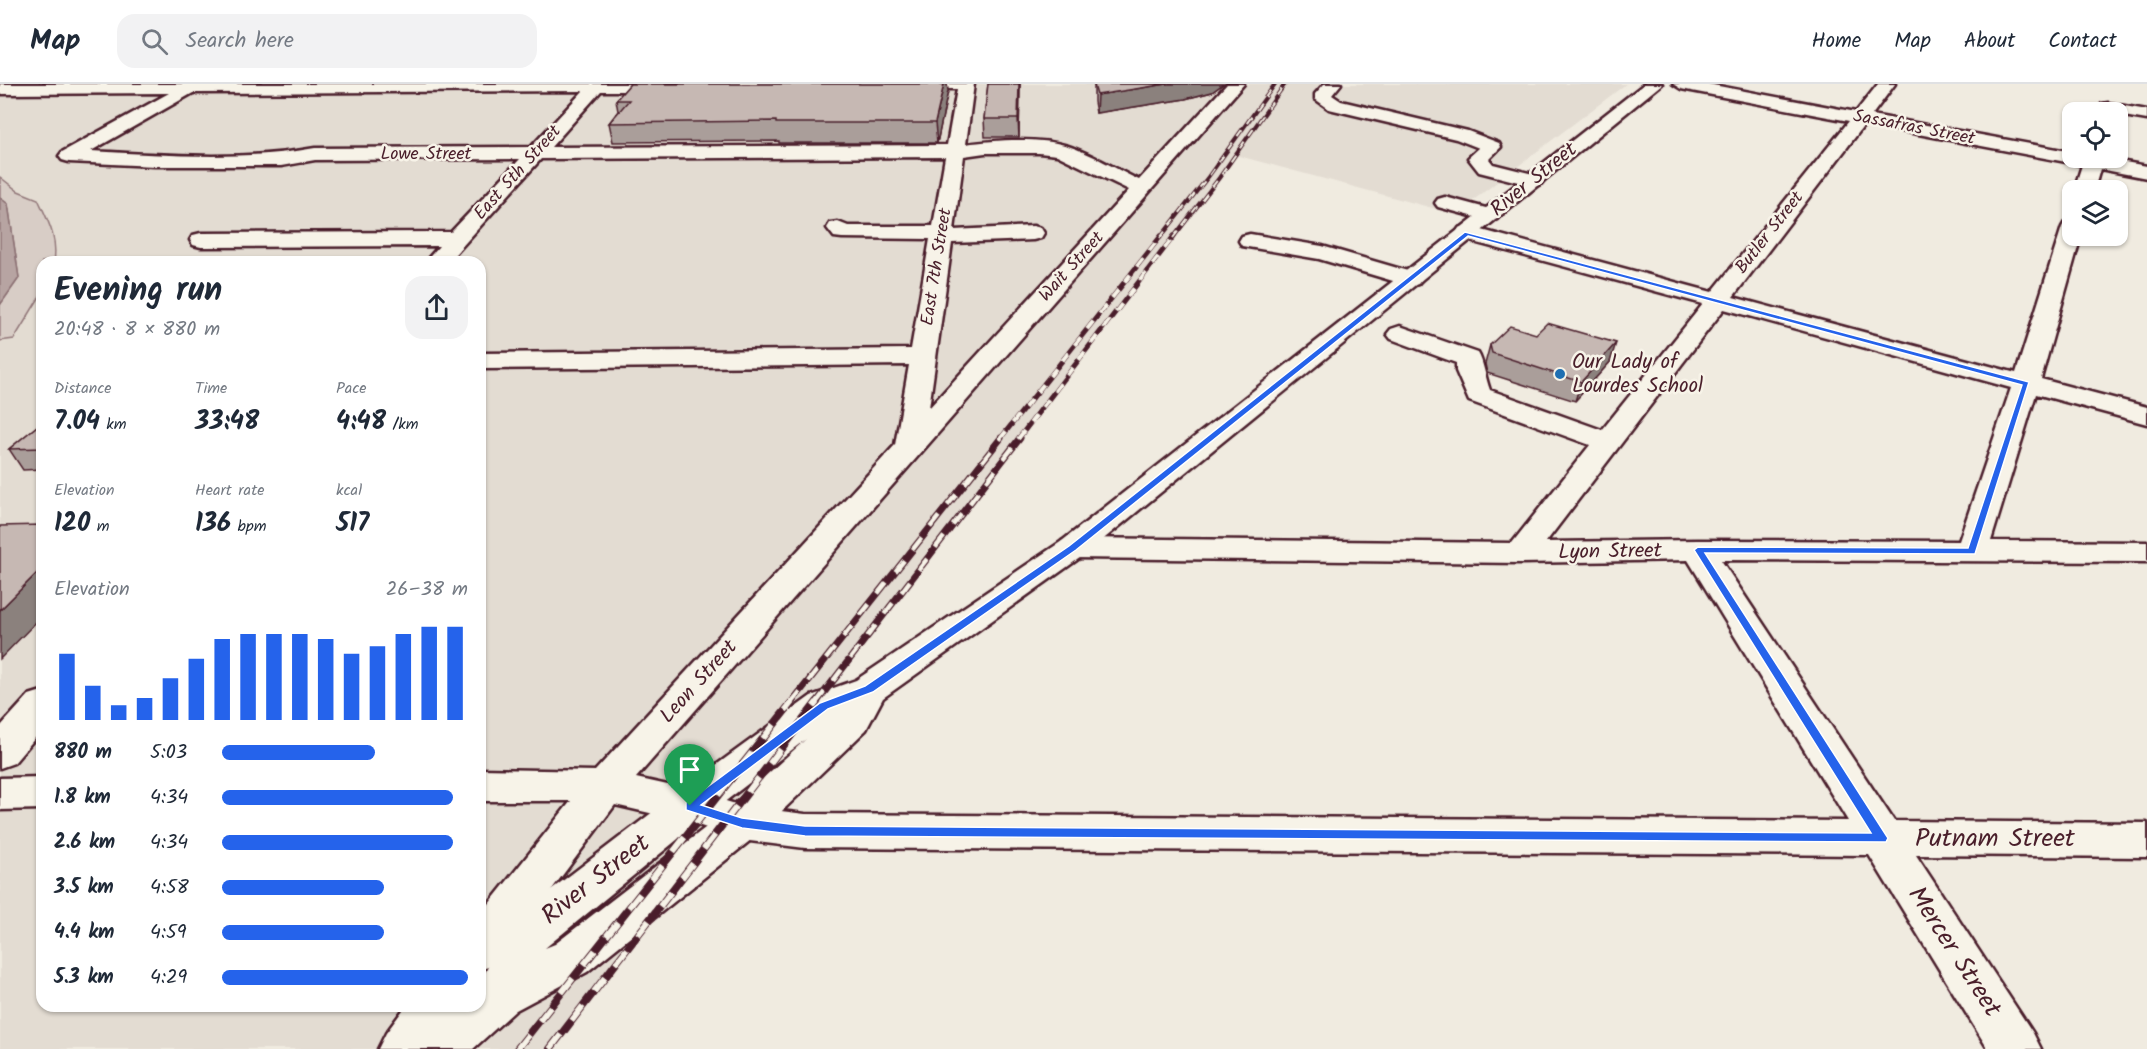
<!DOCTYPE html>
<html lang="en">
<head>
<meta charset="utf-8">
<style>
  :root { --surface:#fff; --page:#f2f2f3; --text:#1f2937; --muted:#747a83; --line:#e0e1e3; --accent:#2563eb }
  body { margin:0; font-family:Kalam,sans-serif; background:var(--page); color:var(--text); height:100vh; display:flex; flex-direction:column; font-size:22px; white-space:nowrap }
  * { box-sizing:border-box; margin:0 }
  p { font-size:20px; color:var(--muted) }
  .icon { flex:none; width:33px; height:33px; fill:none; stroke:currentColor; stroke-width:2; stroke-linecap:round; stroke-linejoin:round }
  .map { position:relative; flex:1; overflow:hidden }
  .panel { position:absolute; left:36px; top:172px; width:450px; height:756px; display:flex; flex-direction:column; background:var(--surface); border-radius:18px; box-shadow:0 2px 4px #0004 }
  .panel>* { flex:none }
  .controls { position:absolute; left:2062px; top:18px; display:grid; gap:12px }
  .controls a { display:grid; place-items:center; width:66px; height:66px; border-radius:12px; background:var(--surface); box-shadow:0 2px 4px #0004; font-size:30px }
  .pin { position:absolute; display:grid; place-items:center; width:51px; height:51px; color:#fff; margin:-62px -26px; border-radius:50% 50% 50% 0; rotate:-45deg; box-shadow:0 0 6px #0007 }
  .pin .icon { rotate:45deg }
  .round { display:grid; place-items:center; flex:none; width:63px; height:63px; border-radius:18px; background:var(--page) }
  .overview { display:flex; align-items:center; justify-content:space-between; height:102px; padding:0 18px }
  h1 { font-size:33px; font-weight:600; line-height:45px }
  .stats { display:grid; grid-template-columns:repeat(3,1fr); gap:9px; height:102px; padding:6px 18px }
  .stats div { display:grid; align-content:center }
  .stats b { font-size:26px; font-weight:600 }
  .stats small { font-size:16px; font-weight:400 }
  .stats p { font-size:16px }
  .chart { height:168px; padding:12px 18px }
  .chart p { display:flex; justify-content:space-between }
  .chart svg { width:100%; height:108px; margin-top:6px; stroke:var(--accent); stroke-width:6 }
  ul { padding:0 18px; list-style:none; font-size:20px }
  li { display:grid; grid-template-columns:96px 72px 1fr; align-items:center; height:45px }
  li i { height:15px; border-radius:8px; background:var(--accent) }
  header { display:flex; align-items:center; gap:36px; box-sizing:border-box; height:84px; padding:0 30px; background:var(--surface); border-bottom:2px solid var(--line) }
  header strong { font-size:28px }
  nav { display:flex; gap:33px; margin-inline-start:auto; font-size:21px }
  .search { width:420px; height:54px; background:var(--page); display:flex; align-items:center; gap:15px; box-sizing:border-box; padding:0 21px; border-radius:18px; color:var(--muted); font-size:22px }
  .map>svg:first-child { display:block }
</style>
</head>
<body>
<header>
<strong>Map</strong>
<div class="search"><svg class="icon" aria-label="search" viewBox="0 0 24 24"><circle cx="10" cy="10" r="6"/><path d="M15 15l6 6"/></svg>Search here</div>
<nav><a>Home</a><a>Map</a><a>About</a><a>Contact</a></nav>
</header>
<div class="map">
<svg width="2147" height="965" viewBox="0 0 2147 965">
  <rect width="100%" height="100%" fill="#f0ebe0"/>
  <filter id="ink" filterUnits="userSpaceOnUse"><feTurbulence type="fractalNoise" baseFrequency=".0167" numOctaves="2"/><feDisplacementMap in="SourceGraphic" scale="12" xChannelSelector="R" yChannelSelector="G"/><feConvolveMatrix kernelMatrix="1 2 1 2 8 2 1 2 1" color-interpolation-filters="sRGB"/></filter>
  <g filter="url(#ink)">
    <polygon fill="#e3dcd2" points="0,0 1626,0 1455,130 1235,71 552,965 0,965 0,258 14,254 42,209 42,922 480,922 480,178 54,178 56,169 38,115 18,107 0,93"/>
    <path fill="#d8cdc6" stroke="#917678" stroke-width="1.5" d="M0,93L18,107L38,115C48,137 58,154 54,178H42V209L14,255L0,257V221L19,194L8,120L0,114Z"/>
    <polygon fill="#b7a4a2" stroke="#8b6f72" stroke-width="1.5" points="0,114 8,120 19,194 0,221"/>
    <g fill="none" stroke-linecap="round" stroke-linejoin="round">
      <g stroke="#4a1f2b" stroke-width="5">
        <g id="minor">
          <path d="M0,0H680L681,2L673,7H601L551,63L947,61L957,5H902L894,0H974L966,60C995,56 1040,53 1068,62C1092,70 1116,85 1139,96L1227,0H1244L636,694L690,706L742,722L805,730L1848,737L1688,476L1521,479L1073,474L1062,471L1057,464L1062,457L1073,454L1512,459L1590,361L1469,317L1456,287V279L1391,255L1387,250L1391,245L1400,242L1478,269C1483,276 1486,296 1490,306L1602,346L1703,220L1459,154L1456,149L1459,144L1467,142L1712,208L1849,37L1681,5L1673,0H1708L1856,28L1878,0H1895L1872,31L2073,68V74H2103L2147,82V94L2100,85L2094,106H2074L2082,81L1865,40L1733,213L2016,289L2062,143L2065,138L2073,137V152H2081L2041,295L2147,323V340L2036,310L1991,457L2147,458V478L1721,476L1894,737L2147,739V773L1916,771L2033,949L2041,965H1988L1869,771L805,764L742,756L689,738L615,721L496,880L480,886V831L571,717H480V685L595,687L895,361L909,281L480,285V269L911,265L930,155L842,154L834,153L827,144L830,139L838,138L848,142H933L945,73L541,75L448,178H425L439,162L201,163L193,161L190,156L193,151L201,149L451,148L520,75L315,76L281,82H155L69,78L62,76L59,72L62,68L169,9L0,10ZM583,7L531,63L315,64C242,77 165,71 91,67L193,9ZM985,69H1039L1057,71L1129,106L929,324L952,159L1033,156L1041,154L1044,149L1041,144L1033,142L954,146L964,72ZM1724,225L2011,304L1959,457L1698,456L1546,458Z"/>
          <polygon points="1324,0 1341,0 1332,11 1341,17 1468,47 1499,59 1501,63 1489,75 1493,80 1541,92 1544,96 1541,100 1534,102 1479,88 1468,74 1479,64 1456,55 1329,25 1315,15 1315,10"/>
          <polygon points="2108,19 2147,26 2147,36 2118,31 2118,28 2102,28 2099,24 2102,20"/>
          <polygon points="1445,113 1497,127 1501,131 1497,135 1490,137 1438,123 1435,119 1438,115"/>
          <polygon points="1250,150 1322,162 1418,190 1422,195 1418,200 1410,202 1319,175 1242,162 1239,157 1242,152"/>
          <polygon points="42,607 42,646 14,679 0,684 0,643 29,611"/>
          <polygon points="42,693 42,725 0,726 0,694"/>
          <polygon points="406,922 460,922 453,937 433,965 378,965 386,949"/>
        </g>
      </g>
      <g stroke="#4a1f2b" stroke-width="5">
        <path id="major" d="M1644,0H1662L1084,471L883,614L866,646L757,751L587,888L516,926L473,965H412L420,949L450,922H480V898L514,834L675,711L811,612L856,596L1062,457ZM806,655L727,727L555,860L545,864L705,733Z"/>
      </g>
      <use href="#minor" fill="#f7f3e8" fill-rule="evenodd"/>
      <use href="#major" fill="#f7f3e8" fill-rule="evenodd"/>
      <g stroke="#4a1f2b" stroke-width="4">
        <g id="rail-far3">
          <polyline points="1160,154 1208,93 1275,0"/>
          <polyline points="1173,154 1219,94 1285,0"/>
        </g>
      </g>
      <g stroke="#4a1f2b" stroke-width="5">
        <g id="rail-far2">
          <polyline points="1000,355 1161,152"/>
          <polyline points="1018,355 1174,152"/>
        </g>
      </g>
      <g stroke="#4a1f2b" stroke-width="7">
        <g id="rail-far1">
          <polyline points="791,619 1001,354"/>
          <polyline points="816,619 1020,354"/>
        </g>
      </g>
      <g stroke="#4a1f2b" stroke-width="8">
        <g id="rail">
          <polyline points="517,965 792,618"/>
          <polyline points="550,965 817,618"/>
        </g>
      </g>
      <use href="#rail-far3" stroke="#f7f3e8" stroke-width="2" stroke-dasharray="8" stroke-linecap="butt"/>
      <use href="#rail-far2" stroke="#f7f3e8" stroke-width="4" stroke-dasharray="10" stroke-linecap="butt"/>
      <use href="#rail-far1" stroke="#f7f3e8" stroke-width="4.5" stroke-dasharray="14" stroke-linecap="butt"/>
      <use href="#rail" stroke="#f7f3e8" stroke-width="6" stroke-dasharray="18" stroke-linecap="butt"/>
    </g>
    <g fill="#aa9e9a" stroke="#4a1f2b" stroke-width="1.5">
      <polygon points="630,0 947,0 948,7 937,59 779,59 779,57 613,58 609,39 618,27 616,16"/>
      <polygon points="988,0 1020,0 1019,53 985,53 984,35"/>
      <polygon points="1096,0 1223,0 1212,8 1185,15 1096,29 1094,18 1094,1"/>
      <polygon points="1490,261 1610,278 1575,317 1487,289 1485,280"/>
      <polygon points="42,338 42,385 23,386 9,365"/>
    </g>
    <g fill="#8b817d" stroke="#4a1f2b" stroke-width="1.5">
      <polygon points="944,0 947,0 948,7 937,59 935,39"/>
      <polygon points="1019,0 1020,0 1019,53 1018,35"/>
      <polygon points="1167,0 1223,0 1212,8 1185,15 1096,29 1097,11"/>
      <polygon points="1616,259 1610,278 1575,317 1581,298"/>
      <polygon points="42,484 42,532 0,575 0,526"/>
    </g>
    <g fill="#c6b8b3" stroke="#4a1f2b" stroke-width="1.5">
      <polygon points="630,0 944,0 935,39 776,39 776,37 609,39 629,16 616,16"/>
      <polygon points="988,0 1019,0 1018,35 984,35"/>
      <polygon points="1096,0 1167,0 1097,11 1094,1"/>
      <polygon points="1547,239 1616,259 1581,298 1492,269 1490,261 1510,242 1536,250"/>
      <polygon points="42,338 42,364 9,365"/>
      <polygon points="42,441 42,484 0,526 0,442"/>
    </g>
  </g>
  <path fill="#2563eb" stroke="#fff" stroke-width="1.5" fill-rule="evenodd" d="M1465,148L2029,298L1975,470L1705,469L1886,751L1888,754L1886,758L805,752L742,744L686,726V719L820,619L865,602L1069,462ZM1468,152L2022,301L1968,464L1698,463L1694,466L1871,749L805,742L742,734L701,721L828,625L873,608L1076,466Z"/>
  <circle fill="#1f6fb2" stroke="#f7f3e8" stroke-width="2" cx="1560" cy="290" r="6"/>
  <g text-anchor="middle" dominant-baseline="central" stroke-width="5" stroke-linejoin="round" paint-order="stroke">
    <g font-size="18" fill="#4a1f2b" stroke="#f7f3e8">
      <text transform="translate(1914 44) rotate(11)">Sassafras Street</text>
      <text x="426" y="70">Lowe Street</text>
      <text transform="translate(518 89) rotate(-48)">East 5th Street</text>
      <text transform="translate(1770 149) rotate(-52)">Butler Street</text>
      <text transform="translate(937 183) rotate(-81)">East 7th Street</text>
      <text transform="translate(1072 183) rotate(-48)">Wait Street</text>
    </g>
    <g font-size="21" fill="#4a1f2b" stroke="#f7f3e8">
      <text transform="translate(1534 96) rotate(-39)">River Street</text>
      <text transform="translate(1610 468) rotate(-1)">Lyon Street</text>
      <text transform="translate(699 598) rotate(-48)">Leon Street</text>
    </g>
    <g font-size="21" fill="#4a1f2b" stroke="#f7f3e8" text-anchor="start">
      <text x="1572" y="278">Our Lady of<tspan x="1572" dy="24">Lourdes School</tspan></text>
    </g>
    <g font-size="26" fill="#4a1f2b" stroke="#f7f3e8">
      <text x="1995" y="755">Putnam Street</text>
      <text transform="translate(596 796) rotate(-38)">River Street</text>
      <text transform="translate(1954 868) rotate(57)">Mercer Street</text>
    </g>
  </g>
</svg>
<div class="controls">
<a><svg class="icon" aria-label="locate" viewBox="0 0 24 24"><circle cx="12" cy="12" r="6"/><path d="M12 2v4M12 18v4M2 12h4M18 12h4"/></svg></a>
<a><svg class="icon" aria-label="layers" viewBox="0 0 24 24"><path d="M12 4l9 5-9 5-9-5zM3 14l9 5 9-5"/></svg></a>
</div>
<div class="pin" style="left:690px;top:722px;background:#1e9e55"><svg class="icon" aria-label="arrive" viewBox="0 0 24 24"><path d="M6 21V4h12l-3 4 3 4H6"/></svg></div>
<section class="panel">
<div class="overview"><div><h1>Evening run</h1><p>20:48 · 8 × 880 m</p></div><a class="round"><svg class="icon" aria-label="share" viewBox="0 0 24 24"><path d="M12 15V3M7 8l5-5 5 5M5 13v7h14v-7"/></svg></a></div>
<div class="stats">
<div><p>Distance</p><b>7.04<small> km</small></b></div>
<div><p>Time</p><b>33:48</b></div>
<div><p>Pace</p><b>4:48<small> /km</small></b></div>
</div>
<div class="stats">
<div><p>Elevation</p><b>120<small> m</small></b></div>
<div><p>Heart rate</p><b>136<small> bpm</small></b></div>
<div><p>kcal</p><b>517</b></div>
</div>
<div class="chart"><p><span>Elevation</span>26–38 m</p>
<svg viewBox="0 0 160 44" preserveAspectRatio="none"><path d="M5 44V17M15 44V30M25 44V38M35 44V35M45 44V27M55 44V19M65 44V11M75 44V9M85 44V9M95 44V9M105 44V11M115 44V17M125 44V14M135 44V9M145 44V6M155 44V6"/></svg>
</div>
<ul>
<li><b>880 m</b>5:03<i style="width:62%"></i></li>
<li><b>1.8 km</b>4:34<i style="width:94%"></i></li>
<li><b>2.6 km</b>4:34<i style="width:94%"></i></li>
<li><b>3.5 km</b>4:58<i style="width:66%"></i></li>
<li><b>4.4 km</b>4:59<i style="width:66%"></i></li>
<li><b>5.3 km</b>4:29<i style="width:100%"></i></li>
</ul>
</section>
</div>
</body>
</html>
